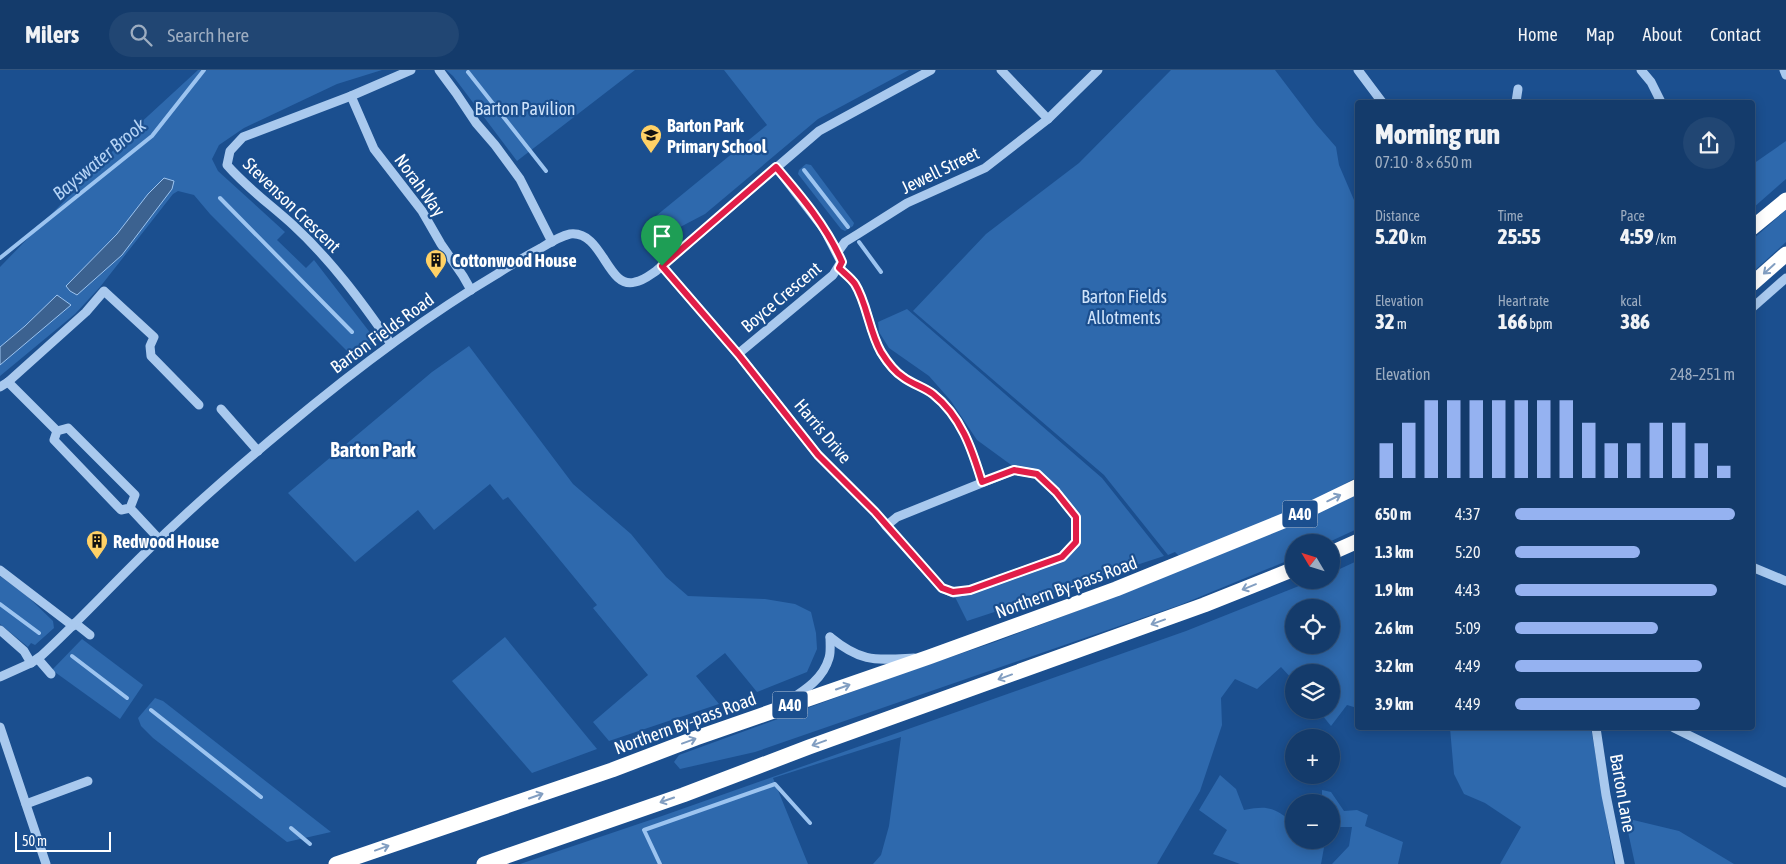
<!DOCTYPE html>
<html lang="en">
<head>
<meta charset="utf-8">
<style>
  :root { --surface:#143b6b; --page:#214673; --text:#f1f3f6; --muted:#9dadc1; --line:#33557e; --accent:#95b2f1 }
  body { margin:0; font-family:"Asap Condensed",sans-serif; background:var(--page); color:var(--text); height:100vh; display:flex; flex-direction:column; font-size:19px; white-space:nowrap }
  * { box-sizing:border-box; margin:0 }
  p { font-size:16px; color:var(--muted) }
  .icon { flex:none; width:28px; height:28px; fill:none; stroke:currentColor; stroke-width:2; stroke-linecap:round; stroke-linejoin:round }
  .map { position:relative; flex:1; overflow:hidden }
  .drawer { position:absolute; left:1355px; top:30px; width:400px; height:630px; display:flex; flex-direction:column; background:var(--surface); border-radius:5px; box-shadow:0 2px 12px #0003,0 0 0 1px var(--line) }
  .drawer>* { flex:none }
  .needle { width:32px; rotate:308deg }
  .fabs { position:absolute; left:1285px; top:464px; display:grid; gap:10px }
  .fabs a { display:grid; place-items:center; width:55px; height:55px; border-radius:50%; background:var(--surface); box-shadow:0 2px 12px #0003,0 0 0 1px var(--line); font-size:25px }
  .scale { position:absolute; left:15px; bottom:12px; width:96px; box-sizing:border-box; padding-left:5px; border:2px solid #fff; border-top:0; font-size:14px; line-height:18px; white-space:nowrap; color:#fff; -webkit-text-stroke:4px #1b4f8f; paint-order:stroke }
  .pin { position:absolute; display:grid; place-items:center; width:42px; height:42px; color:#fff; margin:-51px -21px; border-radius:50% 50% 50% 0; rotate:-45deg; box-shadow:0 0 5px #0007 }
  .pin .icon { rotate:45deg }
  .round { display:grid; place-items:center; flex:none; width:52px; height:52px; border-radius:26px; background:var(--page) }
  .head { display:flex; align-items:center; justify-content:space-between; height:85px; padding:0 20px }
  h1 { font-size:28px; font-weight:800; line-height:38px }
  .metrics { display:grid; grid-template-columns:repeat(3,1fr); gap:8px; height:85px; padding:5px 20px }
  .metrics div { display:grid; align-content:center }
  .metrics b { font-size:21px; font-weight:800 }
  .metrics small { font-size:14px; font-weight:400 }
  .metrics p { font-size:14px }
  .chart { height:140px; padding:10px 20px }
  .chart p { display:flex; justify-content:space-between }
  .chart svg { width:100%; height:90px; margin-top:5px; stroke:var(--accent); stroke-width:6 }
  ul { padding:0 20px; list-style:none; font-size:16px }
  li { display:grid; grid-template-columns:80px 60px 1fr; align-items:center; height:38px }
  li i { height:12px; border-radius:6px; background:var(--accent) }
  header { display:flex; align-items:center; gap:30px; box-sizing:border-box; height:70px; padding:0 25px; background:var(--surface); border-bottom:1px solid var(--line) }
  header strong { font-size:24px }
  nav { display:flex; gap:28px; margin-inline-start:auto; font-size:18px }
  .search { width:350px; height:45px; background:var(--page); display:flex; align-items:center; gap:12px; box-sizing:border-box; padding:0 18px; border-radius:28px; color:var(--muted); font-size:19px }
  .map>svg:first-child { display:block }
</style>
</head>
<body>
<header>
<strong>Milers</strong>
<div class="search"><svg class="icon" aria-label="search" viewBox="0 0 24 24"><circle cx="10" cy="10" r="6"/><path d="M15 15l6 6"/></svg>Search here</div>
<nav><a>Home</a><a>Map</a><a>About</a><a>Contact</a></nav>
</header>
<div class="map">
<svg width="1786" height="794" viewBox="0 0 1786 794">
  <rect width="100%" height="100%" fill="#1b4f8f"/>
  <g fill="#2e69ad" fill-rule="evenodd">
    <polygon points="198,0 382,0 337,14 244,58 219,75 212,89 218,101 285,162 277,170 306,198 314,190 375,269 374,273 356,287 352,286 210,144 194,125 178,121 173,124 100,217 75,244 0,306 0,197 136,57"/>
    <polygon points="446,0 635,0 517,91 453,6"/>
    <polygon points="724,0 909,0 818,49 705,144 665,165 651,150 767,55"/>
    <polygon points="1171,0 1275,0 1316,54 1336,77 1339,95 1357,137 1357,407 1310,433 1179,486 1175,482 1168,485 1104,405 913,241 986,164 1079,93"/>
    <polygon points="1786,71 1786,109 1753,138 1753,94"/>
    <polygon points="806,94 811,95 854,153 853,156 845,161 841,159 798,104 799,100"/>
    <polygon points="1786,140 1786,172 1753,202 1753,169"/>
    <polygon points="907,239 1102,408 1164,486 967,551 953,523 1062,487 1076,472 1076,447 1037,404 1014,397 977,370 951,331 929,306 889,278 879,262 878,252"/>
    <polygon points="469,276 573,414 631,464 666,507 688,526 765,529 795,534 811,542 816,563 817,579 807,602 757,622 725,583 696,606 719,634 609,671 593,652 648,605 593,538 597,535 508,427 503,430 490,414 434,460 418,440 355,492 288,423 432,302"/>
    <polygon points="1357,423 1357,459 1329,472 1294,472 1294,488 1180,535 755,682 680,699 674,692 679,685 895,606 995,572 1148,514"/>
    <path d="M1357,491V638L1347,635L1331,656L1318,640H1331V602H1294V611L1281,597L1257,619L1235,609L1221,628L1222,655L1200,721L1157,794H873L881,785L889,756L901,667L773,708L808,794H520L662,746L1186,561L1314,510H1331V503ZM1294,538H1331V575H1294Z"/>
    <polygon points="0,506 27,526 53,551 54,558 35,575 31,573 28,577 0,554"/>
    <polygon points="505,567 597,679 532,703 452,611"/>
    <polygon points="82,569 143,615 120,649 52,600"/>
    <polygon points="155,628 163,631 331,762 287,772 153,668 141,656 138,648"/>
    <polygon points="1450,658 1591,658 1614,794 1500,794 1521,757 1485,733 1464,724 1454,704"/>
    <path d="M1220,705L1236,719L1244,740C1270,735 1272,738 1294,752V770H1305L1307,775L1325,772L1321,794H1240L1213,784L1227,760L1199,740Z"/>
    <polygon points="1322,720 1331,722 1344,741 1357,740 1368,745 1365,756 1403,772 1398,794 1332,794 1349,776 1352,757 1340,757 1331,748 1331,732 1322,732"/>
    <polygon points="1625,748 1679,761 1734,794 1635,794"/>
  </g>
  <g fill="#3c6290" stroke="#9cc4f0">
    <polygon points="164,108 174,111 172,119 122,185 77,225 70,221 66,216 117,164 148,124"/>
    <polygon points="57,225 71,235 0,295 0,277 25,256"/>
  </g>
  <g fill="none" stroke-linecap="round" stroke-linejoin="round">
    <g stroke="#9cc4f0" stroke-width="4">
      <polyline points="468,2 546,101"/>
      <polyline points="804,100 848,157"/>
      <polyline points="220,128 352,262"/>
      <polyline points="859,172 881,202"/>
      <polyline points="0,188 152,66 204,0"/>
      <polyline points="0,534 39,563"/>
      <polyline points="72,586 127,628"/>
      <polyline points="151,640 261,727"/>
      <polyline points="291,758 310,774"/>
      <polyline points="660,794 644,760 775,714 810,753"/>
    </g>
    <g stroke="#a9c9ee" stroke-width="9">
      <polyline points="439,0 456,23 476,53 495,75 520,109 552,172"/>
      <polyline points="1001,0 1048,49"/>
      <polyline points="1358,0 1382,32"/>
      <polyline points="1641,0 1651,12 1661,32"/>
      <polyline points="1784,0 1786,5"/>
      <polyline points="351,26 374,79 422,141 441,174 463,206 471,220"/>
      <polyline points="1516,32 1518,19"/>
      <polyline points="837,183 845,172 858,164 907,133 985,98 1048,49 1098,0"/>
      <polyline points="662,196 738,284 818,385 875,442 886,456"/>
      <path d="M839,198C844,203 851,208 855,214C867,233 869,261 881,282C885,290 895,302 903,307C912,314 924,317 933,324C961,346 972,379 982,412"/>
      <polyline points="1752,238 1786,208"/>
      <path d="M391,274C362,232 331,190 293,155C271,135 247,118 227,95L230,81L243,67L351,26L411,0"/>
      <polyline points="738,284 833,205 841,192 824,159 776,97"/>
      <polyline points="8,312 57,361"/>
      <polyline points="0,317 8,312 86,242 104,221 154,267 150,276 151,286 199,335"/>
      <polyline points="221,339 258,381"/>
      <polygon points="68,358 135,425 130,438 121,440 54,370 57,361"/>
      <polygon points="1014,400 1037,404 1056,422 1076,447 1076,472 1062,487 970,520 953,523 942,518 886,456 897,447"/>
      <polyline points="130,438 159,469"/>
      <polyline points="1752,497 1786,511"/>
      <polyline points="0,500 73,556"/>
      <polyline points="75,553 90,565"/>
      <polyline points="0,560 24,581 31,593"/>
      <path d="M830,567C862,593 875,590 914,588"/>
      <polyline points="38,589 51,604"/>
      <path d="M0,607L31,593L41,586C78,552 112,515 148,480C192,437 238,397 285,358C352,302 421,249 497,204C511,195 526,186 541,178C549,173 561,166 570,164C603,160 607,220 635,212C643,211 650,205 656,201L819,61L931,0"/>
      <path d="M788,631C805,620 823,609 829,588C831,582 830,574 830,567"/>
      <polyline points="0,657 46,794"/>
      <polyline points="1596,658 1606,725 1620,794"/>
      <polyline points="1674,658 1786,713"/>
      <polyline points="26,734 88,711"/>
    </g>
    <g stroke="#fff" stroke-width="15">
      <polyline points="1752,158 1786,130"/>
      <polyline points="1752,214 1786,184"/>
      <polyline points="1331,483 1358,471"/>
      <polyline points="336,794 612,700 696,668 929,587 1116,519 1298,445 1358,416"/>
      <polyline points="484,794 683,725 809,677 1204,535 1294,499"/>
    </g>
  </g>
  <defs><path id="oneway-shaft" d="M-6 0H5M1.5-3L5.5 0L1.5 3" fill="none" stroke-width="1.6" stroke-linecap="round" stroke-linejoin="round" transform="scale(1.25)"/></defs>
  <g stroke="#829ec1">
    <use href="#oneway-shaft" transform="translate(1769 199) rotate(138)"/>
    <use href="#oneway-shaft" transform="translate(1334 428) rotate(-26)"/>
    <use href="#oneway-shaft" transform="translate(1249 517) rotate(158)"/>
    <use href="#oneway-shaft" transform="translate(1158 552) rotate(160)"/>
    <use href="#oneway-shaft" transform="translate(1005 607) rotate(160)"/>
    <use href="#oneway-shaft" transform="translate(843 617) rotate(-19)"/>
    <use href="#oneway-shaft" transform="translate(689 671) rotate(-20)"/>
    <use href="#oneway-shaft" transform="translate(819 673) rotate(160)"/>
    <use href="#oneway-shaft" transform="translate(536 726) rotate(-19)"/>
    <use href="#oneway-shaft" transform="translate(667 730) rotate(161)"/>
    <use href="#oneway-shaft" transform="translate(382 778) rotate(-20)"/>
  </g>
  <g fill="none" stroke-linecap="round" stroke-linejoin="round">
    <g stroke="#fff" stroke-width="10">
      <path id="route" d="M776,97C801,126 827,157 842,192L839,198C844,203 851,208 855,214C867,233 869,261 881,282C886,290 895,302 903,307C912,314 924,317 933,324C961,346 972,379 982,412L1014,400L1037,404L1056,422L1076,447V472L1062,487L970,520L953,522L942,518L875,442L818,385L738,284L662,196Z"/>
    </g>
    <use href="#route" stroke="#e11d48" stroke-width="6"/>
  </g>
  <defs>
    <g id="school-pin" transform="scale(1.125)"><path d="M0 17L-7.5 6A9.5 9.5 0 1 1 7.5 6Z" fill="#ffd166" stroke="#1b4f8f"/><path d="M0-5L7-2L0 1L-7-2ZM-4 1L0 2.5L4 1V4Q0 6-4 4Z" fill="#111"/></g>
    <g id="building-pin" transform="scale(1.125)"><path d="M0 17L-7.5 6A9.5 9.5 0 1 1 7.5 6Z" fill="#ffd166" stroke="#1b4f8f"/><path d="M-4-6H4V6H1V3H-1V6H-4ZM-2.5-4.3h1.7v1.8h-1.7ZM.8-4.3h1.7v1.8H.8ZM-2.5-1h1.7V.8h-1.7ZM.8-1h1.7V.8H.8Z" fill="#111"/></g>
  </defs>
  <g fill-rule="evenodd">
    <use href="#school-pin" x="651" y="65"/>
    <use href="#building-pin" x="436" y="190"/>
    <use href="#building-pin" x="97" y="471"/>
  </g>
  <g text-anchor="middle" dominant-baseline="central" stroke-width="4.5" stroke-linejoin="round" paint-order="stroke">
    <g fill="#1b4f8f" stroke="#bbcadd" stroke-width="1">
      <rect x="1282.5" y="430.5" width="35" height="27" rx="4"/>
      <rect x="772.5" y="621.5" width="35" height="27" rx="4"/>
    </g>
    <g font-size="16" font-weight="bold" fill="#fff">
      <text x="1300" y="444">A40</text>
      <text x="790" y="635">A40</text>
    </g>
    <g font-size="18" fill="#cfe3fa" stroke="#1b4f8f">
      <text x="525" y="38">Barton Pavilion</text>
      <text x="1124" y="226">Barton Fields<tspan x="1124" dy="21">Allotments</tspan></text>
    </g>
    <g font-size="18" font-weight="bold" fill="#fff" stroke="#1b4f8f" text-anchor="start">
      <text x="667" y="55">Barton Park<tspan x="667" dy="21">Primary School</tspan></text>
      <text x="452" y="190">Cottonwood House</text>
      <text x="113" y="471">Redwood House</text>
    </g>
    <g font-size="18" fill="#fff" stroke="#1b4f8f">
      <text transform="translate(940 100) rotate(-26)">Jewell Street</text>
      <text transform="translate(420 115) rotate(54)">Norah Way</text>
      <text transform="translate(292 135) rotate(44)">Stevenson Crescent</text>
      <text transform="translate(781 227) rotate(-40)">Boyce Crescent</text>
      <text transform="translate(382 263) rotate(-36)">Barton Fields Road</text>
      <text transform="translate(823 361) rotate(50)">Harris Drive</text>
      <text transform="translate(1066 517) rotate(-20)">Northern By-pass Road</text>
      <text transform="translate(685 653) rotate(-20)">Northern By-pass Road</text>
      <text transform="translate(1623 723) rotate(80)">Barton Lane</text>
    </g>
    <g font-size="19" font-style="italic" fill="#b5d3f5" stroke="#1b4f8f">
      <text transform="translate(99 89) rotate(-40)">Bayswater Brook</text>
    </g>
    <g font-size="20" font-weight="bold" fill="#fff" stroke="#1b4f8f">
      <text x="373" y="379">Barton Park</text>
    </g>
  </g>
</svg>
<div class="fabs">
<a><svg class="needle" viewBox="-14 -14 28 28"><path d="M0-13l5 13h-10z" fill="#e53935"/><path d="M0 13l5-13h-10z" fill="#9dadc1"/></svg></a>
<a><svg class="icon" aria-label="locate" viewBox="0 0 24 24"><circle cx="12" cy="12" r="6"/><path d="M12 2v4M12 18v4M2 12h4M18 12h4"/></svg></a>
<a><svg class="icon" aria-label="layers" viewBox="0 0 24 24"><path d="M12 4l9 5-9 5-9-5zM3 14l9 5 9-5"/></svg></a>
<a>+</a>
<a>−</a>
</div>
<div class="scale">50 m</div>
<div class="pin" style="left:662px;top:196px;background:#1e9e55"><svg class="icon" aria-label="arrive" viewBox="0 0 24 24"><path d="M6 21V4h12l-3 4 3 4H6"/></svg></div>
<section class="drawer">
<div class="head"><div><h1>Morning run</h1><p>07:10 · 8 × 650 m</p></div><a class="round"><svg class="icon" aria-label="share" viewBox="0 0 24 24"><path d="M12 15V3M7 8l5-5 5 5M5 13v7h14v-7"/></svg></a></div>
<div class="metrics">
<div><p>Distance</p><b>5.20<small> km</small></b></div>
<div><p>Time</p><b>25:55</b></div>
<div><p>Pace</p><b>4:59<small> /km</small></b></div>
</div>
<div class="metrics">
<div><p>Elevation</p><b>32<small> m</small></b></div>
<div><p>Heart rate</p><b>166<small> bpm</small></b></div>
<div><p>kcal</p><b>386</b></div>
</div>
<div class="chart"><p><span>Elevation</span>248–251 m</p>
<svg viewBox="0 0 160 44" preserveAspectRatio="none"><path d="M5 44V27M15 44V17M25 44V6M35 44V6M45 44V6M55 44V6M65 44V6M75 44V6M85 44V6M95 44V17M105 44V27M115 44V27M125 44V17M135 44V17M145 44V27M155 44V38"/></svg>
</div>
<ul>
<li><b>650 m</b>4:37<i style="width:100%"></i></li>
<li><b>1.3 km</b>5:20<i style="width:57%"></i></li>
<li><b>1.9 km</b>4:43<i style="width:92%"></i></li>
<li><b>2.6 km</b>5:09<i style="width:65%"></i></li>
<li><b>3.2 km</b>4:49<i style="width:85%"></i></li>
<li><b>3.9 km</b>4:49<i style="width:84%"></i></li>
</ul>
</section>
</div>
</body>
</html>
